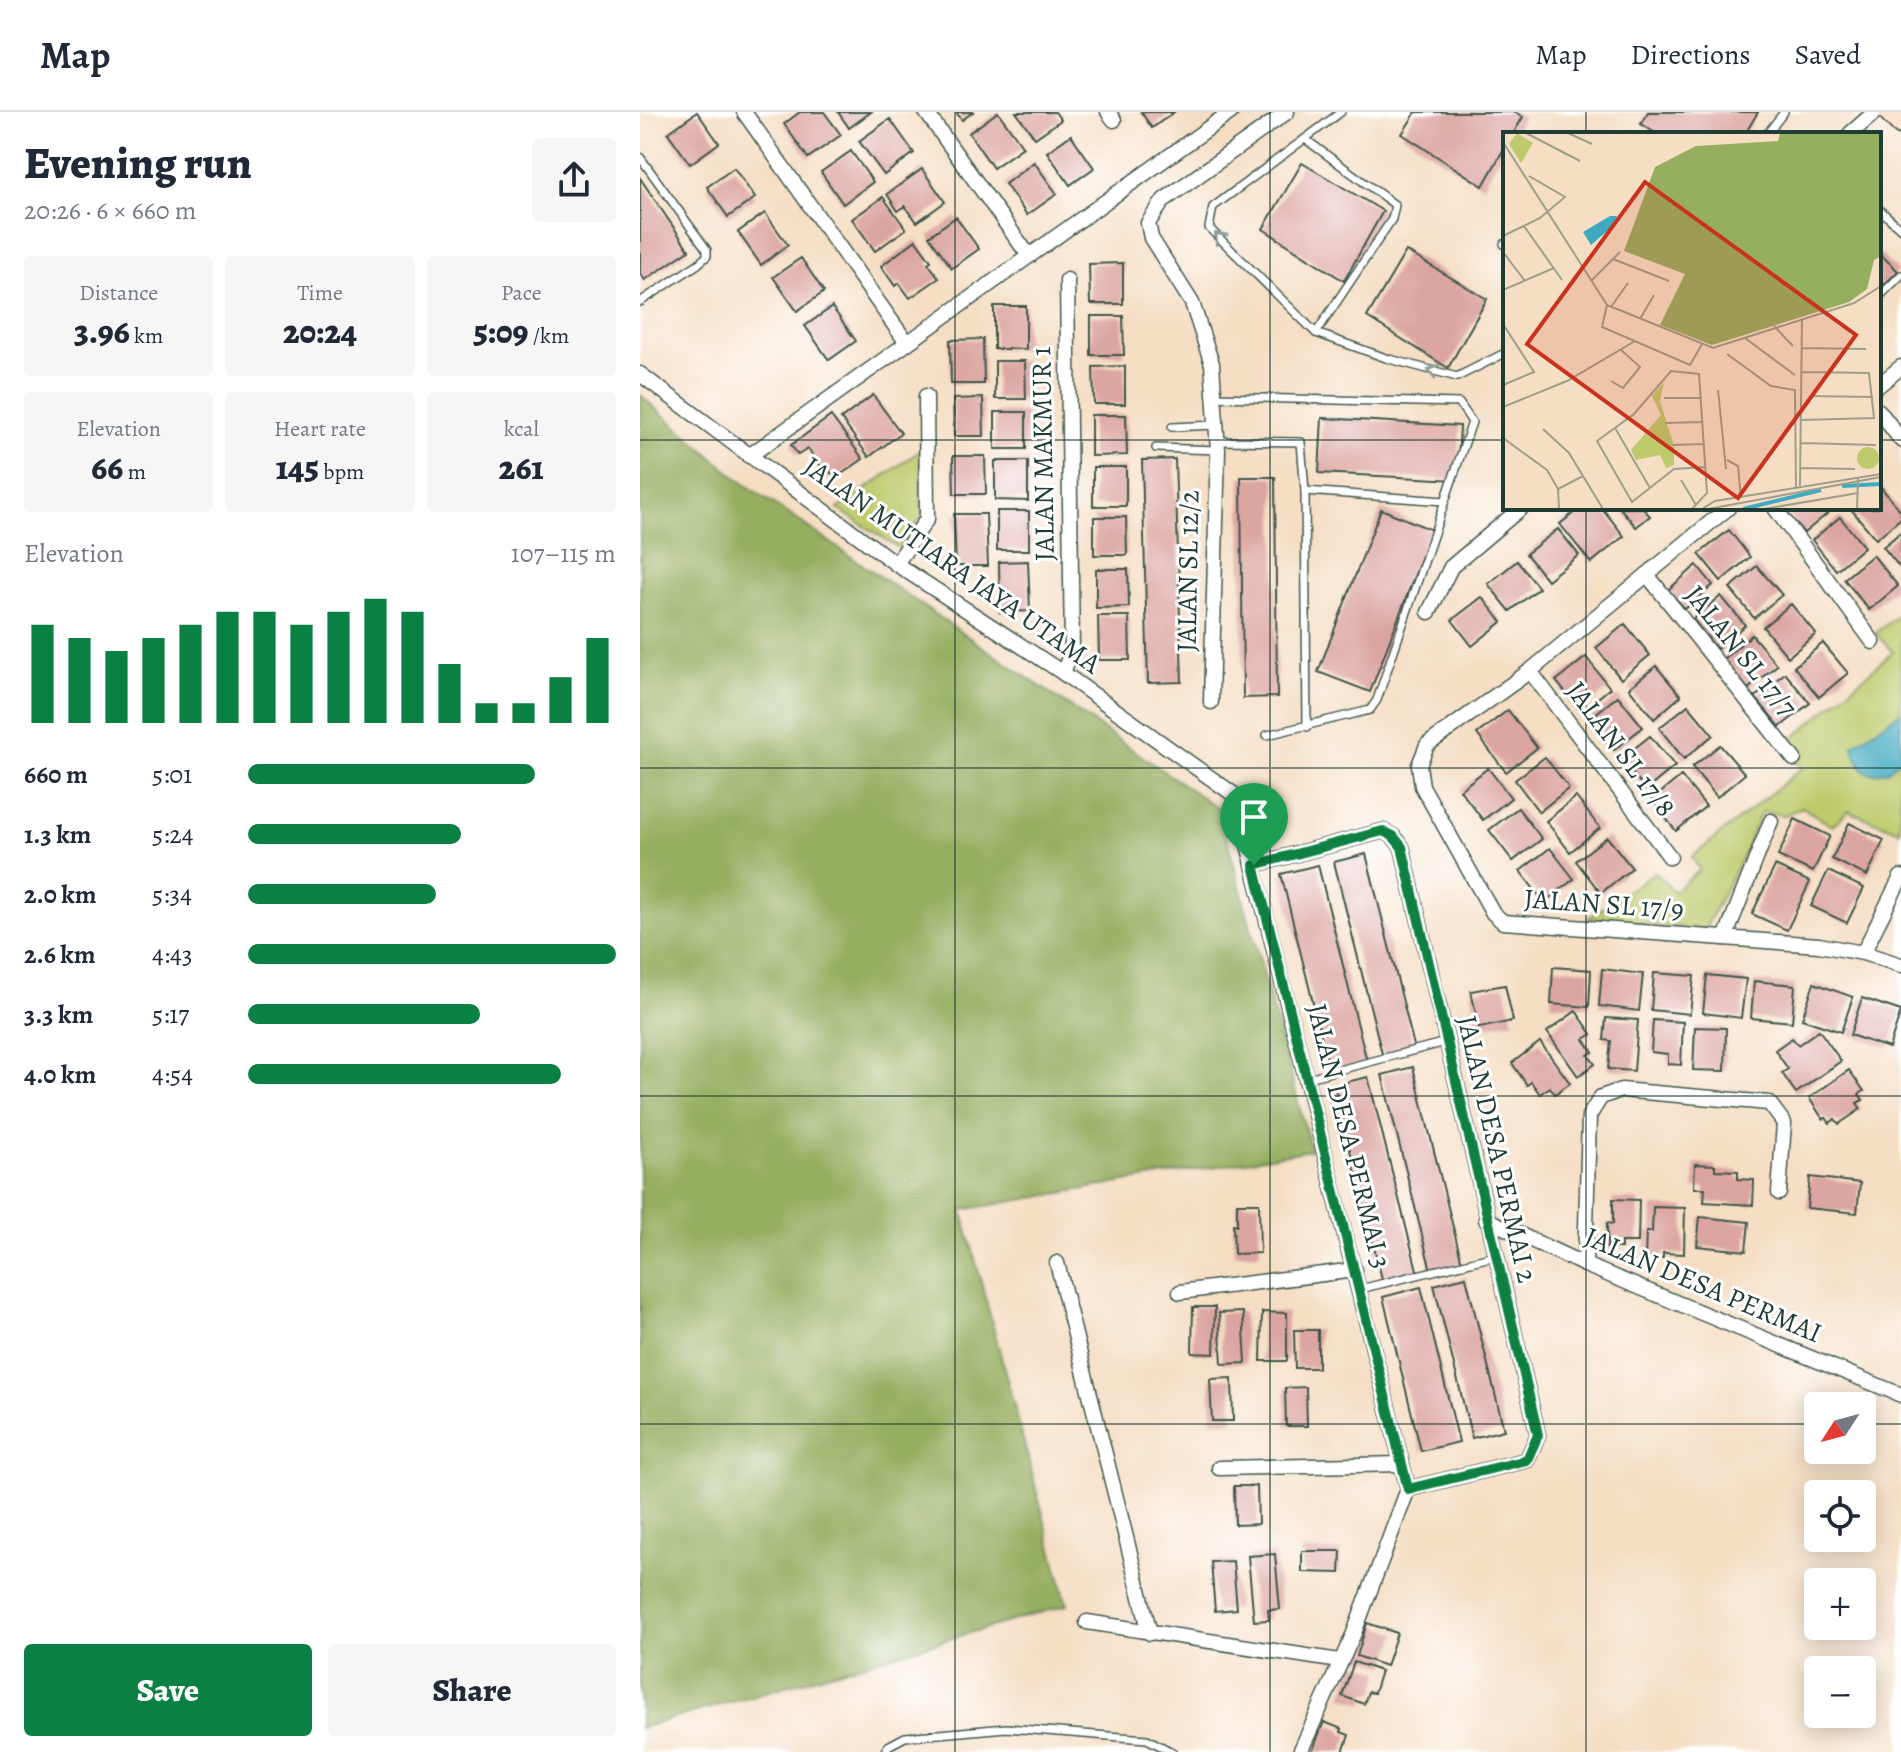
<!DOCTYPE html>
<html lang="en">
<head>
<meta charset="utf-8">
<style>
  :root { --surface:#fff; --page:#f6f6f7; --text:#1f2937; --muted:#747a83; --line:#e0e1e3; --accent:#0b8043 }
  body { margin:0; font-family:Alegreya,serif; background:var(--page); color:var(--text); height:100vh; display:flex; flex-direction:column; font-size:30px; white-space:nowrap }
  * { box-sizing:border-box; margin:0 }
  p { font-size:26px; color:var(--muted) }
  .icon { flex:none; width:44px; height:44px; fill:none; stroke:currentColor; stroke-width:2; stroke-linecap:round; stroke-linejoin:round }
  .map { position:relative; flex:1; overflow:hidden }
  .drawer { display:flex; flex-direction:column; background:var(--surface); width:640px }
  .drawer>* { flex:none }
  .needle { width:52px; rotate:234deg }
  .controls { position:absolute; left:1164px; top:1280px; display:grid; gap:16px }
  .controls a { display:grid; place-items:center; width:72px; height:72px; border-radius:8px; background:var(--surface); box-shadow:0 4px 20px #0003; font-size:40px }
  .pin { position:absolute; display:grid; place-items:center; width:68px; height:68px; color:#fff; margin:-82px -34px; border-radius:50% 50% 50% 0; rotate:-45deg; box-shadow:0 0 8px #0007 }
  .pin .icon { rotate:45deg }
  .round { display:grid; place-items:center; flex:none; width:84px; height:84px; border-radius:8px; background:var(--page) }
  .headline { display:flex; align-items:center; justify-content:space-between; height:136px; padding:0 24px }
  h1 { font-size:44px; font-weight:800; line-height:60px }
  .figures { display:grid; grid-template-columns:repeat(3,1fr); gap:12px; height:136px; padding:8px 24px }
  .figures div { display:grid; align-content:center; border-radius:8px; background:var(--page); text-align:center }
  .figures b { font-size:34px; font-weight:800 }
  .figures small { font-size:22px; font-weight:400 }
  .figures p { font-size:22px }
  .chart { height:224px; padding:16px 24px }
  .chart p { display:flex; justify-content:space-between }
  .chart svg { width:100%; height:144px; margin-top:8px; stroke:var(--accent); stroke-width:6 }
  .cta { display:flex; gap:16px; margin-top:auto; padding:16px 24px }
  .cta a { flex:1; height:92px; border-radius:8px; background:var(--accent); color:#fff; font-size:32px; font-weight:800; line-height:92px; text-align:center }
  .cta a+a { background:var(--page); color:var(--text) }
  ul { padding:0 24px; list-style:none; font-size:26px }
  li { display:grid; grid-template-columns:128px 96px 1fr; align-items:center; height:60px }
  li i { height:20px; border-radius:10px; background:var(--accent) }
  header { display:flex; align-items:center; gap:48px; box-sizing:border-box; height:112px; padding:0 40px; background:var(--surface); border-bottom:2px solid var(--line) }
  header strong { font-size:38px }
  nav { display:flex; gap:44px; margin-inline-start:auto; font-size:28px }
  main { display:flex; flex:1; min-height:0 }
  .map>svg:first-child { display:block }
</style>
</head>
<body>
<header>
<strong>Map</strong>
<nav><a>Map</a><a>Directions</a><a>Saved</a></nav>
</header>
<main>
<section class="drawer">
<div class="headline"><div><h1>Evening run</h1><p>20:26 · 6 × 660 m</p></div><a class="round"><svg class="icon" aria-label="share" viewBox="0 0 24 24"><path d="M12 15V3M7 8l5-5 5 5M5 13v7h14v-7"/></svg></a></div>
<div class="figures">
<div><p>Distance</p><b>3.96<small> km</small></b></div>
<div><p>Time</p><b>20:24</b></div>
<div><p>Pace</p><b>5:09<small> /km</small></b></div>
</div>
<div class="figures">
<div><p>Elevation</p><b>66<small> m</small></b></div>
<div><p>Heart rate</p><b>145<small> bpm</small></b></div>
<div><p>kcal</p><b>261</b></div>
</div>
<div class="chart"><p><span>Elevation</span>107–115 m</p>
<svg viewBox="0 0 160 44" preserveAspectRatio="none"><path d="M5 44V14M15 44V18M25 44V22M35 44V18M45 44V14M55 44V10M65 44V10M75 44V14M85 44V10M95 44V6M105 44V10M115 44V26M125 44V38M135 44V38M145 44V30M155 44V18"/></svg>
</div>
<ul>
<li><b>660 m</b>5:01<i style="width:78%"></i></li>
<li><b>1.3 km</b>5:24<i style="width:58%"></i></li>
<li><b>2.0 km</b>5:34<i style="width:51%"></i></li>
<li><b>2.6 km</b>4:43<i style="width:100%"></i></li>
<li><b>3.3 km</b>5:17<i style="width:63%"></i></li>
<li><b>4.0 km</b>4:54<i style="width:85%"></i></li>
</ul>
<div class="cta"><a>Save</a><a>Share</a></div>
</section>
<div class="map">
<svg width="1261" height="1640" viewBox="0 0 1261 1640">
  <rect width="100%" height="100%" fill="#fff"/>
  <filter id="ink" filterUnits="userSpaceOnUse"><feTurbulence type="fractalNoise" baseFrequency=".0125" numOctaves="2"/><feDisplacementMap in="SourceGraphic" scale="16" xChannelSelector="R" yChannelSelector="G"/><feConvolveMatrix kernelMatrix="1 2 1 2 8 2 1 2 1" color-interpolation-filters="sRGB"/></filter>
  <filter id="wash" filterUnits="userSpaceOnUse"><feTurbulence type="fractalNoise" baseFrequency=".006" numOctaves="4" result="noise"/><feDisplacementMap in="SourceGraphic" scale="32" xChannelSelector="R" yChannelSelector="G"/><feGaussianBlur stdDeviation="1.8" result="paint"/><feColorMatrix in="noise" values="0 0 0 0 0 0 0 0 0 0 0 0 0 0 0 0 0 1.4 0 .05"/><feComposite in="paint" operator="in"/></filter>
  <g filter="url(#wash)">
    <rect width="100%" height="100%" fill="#f5dec4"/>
    <g fill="#beca6c" stroke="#6e8450" stroke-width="2">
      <polygon points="281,338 282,405 259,436 198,397"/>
      <polygon points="1261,501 1260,719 1208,699 1192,714 1162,695 1145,703 1121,700 1106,737 1064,818 948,806 1015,760 1034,780 1060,758 1052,745 1162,656 1144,634 1253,540 1235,521"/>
    </g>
    <polygon fill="#96ae60" stroke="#5a764a" stroke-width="2" points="0,283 99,368 579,697 671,1038 322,1098 427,1493 0,1616"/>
    <polygon fill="#3faabf" stroke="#2f747a" stroke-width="2" points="1261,600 1261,647 1247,659 1230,662 1222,656 1212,634"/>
    <g id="blocks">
      <g fill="#dca5a1">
        <polygon points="57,0 79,31 50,52 28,21"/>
        <polygon points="160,0 184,0 201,23 168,46 144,12"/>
        <polygon points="198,0 231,0 209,16"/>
        <polygon points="316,0 333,0 322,8"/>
        <polygon points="358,0 383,35 353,56 329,21"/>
        <polygon points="376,0 415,0 421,8 395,26"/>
        <polygon points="501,0 534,0 512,16"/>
        <polygon points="776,0 875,0 883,5 873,22 865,22 865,35 843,74 762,22"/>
        <polygon points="1008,0 1118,0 1105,22 1017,22 1001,12"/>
        <polygon points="250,7 274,41 244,63 219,29"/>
        <polygon points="431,23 454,56 430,73 407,40"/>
        <polygon points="211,39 233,70 203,92 181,60"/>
        <polygon points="394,50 417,82 387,103 365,72"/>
        <polygon points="662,51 743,99 704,169 623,117"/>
        <polygon points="94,56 115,86 88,105 67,75"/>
        <polygon points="282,57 305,90 277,110 265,94 258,99 247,82"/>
        <polygon points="0,66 49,138 5,168 0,162"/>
        <polygon points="243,85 266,117 235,139 212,107"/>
        <polygon points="125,101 148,133 121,153 98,120"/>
        <polygon points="316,105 339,137 312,156 289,124"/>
        <polygon points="276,128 291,149 288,151 299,166 270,186 259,171 255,174 241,154"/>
        <polygon points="766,139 847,187 808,256 727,205"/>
        <polygon points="1239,141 1258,159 1239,178"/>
        <polygon points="161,146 184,180 157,199 133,165"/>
        <polygon points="483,151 483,192 450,192 449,152"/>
        <rect x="354" y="194" width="32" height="43"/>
        <polygon points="192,195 216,229 189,248 165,214"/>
        <polygon points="451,204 483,204 484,243 451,243"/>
        <polygon points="343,227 344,272 311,272 310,228"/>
        <polygon points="355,249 385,249 386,287 355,287"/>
        <polygon points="485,254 485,292 454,292 453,255"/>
        <polygon points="233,283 261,321 229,345 201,307"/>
        <polygon points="343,286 344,324 314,324 313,287"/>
        <rect x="355" y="300" width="31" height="37"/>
        <polygon points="451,303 486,303 487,343 451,344"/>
        <polygon points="191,304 223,347 196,366 191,360 187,362 168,337 158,343 151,333"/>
        <polygon points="682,306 820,314 817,368 679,361"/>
        <polygon points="313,344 345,344 346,382 314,382"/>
        <polygon points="535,347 542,570 508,571 502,348"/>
        <polygon points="355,349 388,349 388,389 355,388"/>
        <rect x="453" y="355" width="33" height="39"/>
        <polygon points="601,365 635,365 637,585 603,586"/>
        <polygon points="1239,373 1261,399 1261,406 1236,427 1210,396 1239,396"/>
        <polygon points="940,396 962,396 984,424 951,451 920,412"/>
        <polygon points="980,396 1003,396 1010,404 996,415"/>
        <polygon points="1143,396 1194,396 1164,421"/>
        <polygon points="741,397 792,418 730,580 678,560"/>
        <rect x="357" y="399" width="32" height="39"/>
        <polygon points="314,402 346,402 348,454 316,454"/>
        <polygon points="454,405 486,405 487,443 454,443"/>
        <polygon points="1200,405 1224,435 1196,458 1172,428"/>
        <polygon points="918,417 939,443 907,468 886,442"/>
        <polygon points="1089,418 1110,445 1081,469 1059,442"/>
        <polygon points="1261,420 1261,457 1243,435"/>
        <polygon points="1233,443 1258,474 1229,498 1204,467"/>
        <polygon points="388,449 390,499 360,500 359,450"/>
        <polygon points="877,449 899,476 870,499 848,472"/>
        <polygon points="1057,453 1073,473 1045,497 1028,478"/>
        <polygon points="1117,454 1142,483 1114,506 1090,476"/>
        <polygon points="456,457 488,457 489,495 456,496"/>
        <polygon points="1081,484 1105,513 1077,537 1053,507"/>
        <polygon points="842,485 862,510 832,534 812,508"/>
        <polygon points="1151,492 1176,522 1148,545 1123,515"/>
        <polygon points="458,504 489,504 490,548 459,548"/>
        <polygon points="985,512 1010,543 981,567 956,536"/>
        <polygon points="1112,523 1137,553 1108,577 1083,547"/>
        <polygon points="1183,531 1208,561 1179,585 1154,555"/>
        <polygon points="946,545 970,576 941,600 916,569"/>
        <polygon points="1016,554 1041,584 1014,607 989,576"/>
        <polygon points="1145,561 1170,591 1140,615 1115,585"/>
        <polygon points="978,584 1003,615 974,638 949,607"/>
        <polygon points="1048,593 1073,623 1044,647 1019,616"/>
        <polygon points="868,598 897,636 866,660 837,622"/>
        <polygon points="1010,624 1035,654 1006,678 981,647"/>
        <polygon points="1080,633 1105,662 1077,685 1052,655"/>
        <polygon points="905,645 929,676 899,700 875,668"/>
        <polygon points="848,656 871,686 843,708 820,678"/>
        <polygon points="1041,664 1066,694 1036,719 1012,688"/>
        <polygon points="936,685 960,716 930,740 906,709"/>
        <polygon points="878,696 902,727 873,749 849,718"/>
        <polygon points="1155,707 1190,724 1173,760 1138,744"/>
        <polygon points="1209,711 1244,728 1227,764 1192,747"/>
        <polygon points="967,725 992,756 961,781 936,749"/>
        <polygon points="910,736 934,767 904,790 880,759"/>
        <polygon points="726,742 775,938 743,946 694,750"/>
        <polygon points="678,753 727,950 690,959 641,762"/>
        <polygon points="1135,754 1170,770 1147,818 1112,802"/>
        <polygon points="1188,759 1224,776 1207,811 1171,794"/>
        <polygon points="913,855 951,858 949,895 911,892"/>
        <polygon points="962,857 1003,862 999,899 959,894"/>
        <polygon points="1014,861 1054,864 1050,902 1011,898"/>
        <polygon points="1067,863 1106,867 1101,906 1063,901"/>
        <polygon points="1114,869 1155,873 1152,910 1111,906"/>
        <polygon points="1174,871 1213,885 1201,920 1162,907"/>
        <polygon points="865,873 873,909 839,916 831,879"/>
        <polygon points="1222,886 1261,899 1249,936 1210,923"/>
        <polygon points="936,899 952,922 944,927 953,940 948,943 955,952 938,964 907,920"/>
        <polygon points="966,906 998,908 994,959 968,957 971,929 964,928"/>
        <polygon points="1013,908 1043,910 1041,953 1028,952 1028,942 1011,940"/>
        <polygon points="1055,915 1086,916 1085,959 1053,958"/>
        <polygon points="1179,918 1201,949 1156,981 1142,961 1148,957 1135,938 1152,926 1158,933"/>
        <polygon points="900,930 930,971 915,982 910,975 900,982 891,970 887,973 872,951"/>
        <polygon points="773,955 822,1151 791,1159 742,963"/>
        <polygon points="1209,958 1224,979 1219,982 1223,988 1217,991 1221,997 1199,1012 1195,1007 1190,1011 1186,1006 1183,1007 1169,986"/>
        <polygon points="728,965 778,1162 743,1171 694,973"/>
        <polygon points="1055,1052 1075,1053 1075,1058 1098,1059 1098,1067 1114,1068 1113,1093 1064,1090 1065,1076 1054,1076"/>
        <polygon points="1170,1065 1220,1071 1217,1101 1167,1096"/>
        <polygon points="973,1087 999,1088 998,1130 981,1130 981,1136 967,1136 967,1111 973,1112"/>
        <polygon points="597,1091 619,1091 620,1141 594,1142 593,1112 597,1113"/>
        <polygon points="1013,1095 1045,1096 1044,1142 1023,1141 1023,1146 1005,1146 1006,1120 1012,1120"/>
        <polygon points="1060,1105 1109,1110 1106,1139 1057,1134"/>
        <polygon points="826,1165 864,1318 832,1326 794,1173"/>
        <polygon points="781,1175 819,1330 781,1339 743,1185"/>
        <polygon points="553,1195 575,1195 574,1242 552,1241"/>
        <polygon points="603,1200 606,1251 582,1252 579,1201"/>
        <polygon points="622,1200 647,1201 647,1249 621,1249"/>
        <polygon points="654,1218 678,1218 678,1256 655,1256"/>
        <polygon points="592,1266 593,1309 572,1309 570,1267"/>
        <polygon points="666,1275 667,1314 646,1314 645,1276"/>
        <polygon points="594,1374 617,1374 618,1412 595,1413"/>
        <polygon points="662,1439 701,1439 700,1461 662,1460"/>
        <polygon points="635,1442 640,1497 628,1498 629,1508 614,1509 608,1444"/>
        <polygon points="593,1449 597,1497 575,1499 571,1450"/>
        <polygon points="727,1511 757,1521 746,1554 717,1544"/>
        <polygon points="714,1550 741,1559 734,1581 728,1580 724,1592 702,1584"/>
        <polygon points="684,1610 702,1617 701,1620 709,1623 703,1640 672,1640"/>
      </g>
    </g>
  </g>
  <g filter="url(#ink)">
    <use href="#blocks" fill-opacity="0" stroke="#3f554a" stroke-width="2"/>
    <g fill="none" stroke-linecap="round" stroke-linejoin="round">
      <g stroke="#3f554a" stroke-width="10">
        <g id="lane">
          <polyline points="701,0 573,95 569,116 676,221 746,246 817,265 865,241"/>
          <polyline points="1127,22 1144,0"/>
          <polyline points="665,27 755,93 752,107 676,221"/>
          <polyline points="0,45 67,138 67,144 58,152 0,190"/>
          <polyline points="1239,97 1261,117"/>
          <polyline points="864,132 865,133"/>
          <polyline points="1239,185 1261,163"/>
          <polyline points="575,285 819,291 832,310 737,588 730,598 627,623"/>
          <polyline points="532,315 576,313"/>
          <polyline points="577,329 661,330 665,379 667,615"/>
          <polyline points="516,336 578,338"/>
          <polyline points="665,379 805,389"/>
          <polyline points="668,966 806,930"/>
          <polyline points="720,1177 855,1144"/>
          <polyline points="245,1640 248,1634 265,1625 366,1616 507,1627 532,1640"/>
        </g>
      </g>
      <g stroke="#3f554a" stroke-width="17">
        <g id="street">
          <polyline points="104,0 267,231"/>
          <polyline points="286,0 389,144"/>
          <polyline points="468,0 474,8"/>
          <polyline points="1210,22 1235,0"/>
          <polyline points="0,262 256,452 423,561 596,684 768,1377"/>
          <polyline points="1239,273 1261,255"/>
          <polyline points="1239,299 1261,328"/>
          <polyline points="109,344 591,0"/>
          <polyline points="1088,396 890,559 787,633 779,653 782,674 853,801 863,810 1179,833 1223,841 1261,853"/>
          <polyline points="1135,396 1233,530"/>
          <polyline points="256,452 287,407 286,284"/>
          <polyline points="1008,464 1154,647"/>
          <polyline points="789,500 811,455 881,396"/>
          <polyline points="890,559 1030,745"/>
          <polyline points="423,561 432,538 427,168"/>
          <polyline points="571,590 578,338 572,252 552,191 511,126 508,111 524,88 647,0"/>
          <polyline points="614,753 743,719 753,724 762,735 898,1323 887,1348 768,1377"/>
          <polyline points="1085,826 1131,709"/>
          <polyline points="1223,841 1261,765"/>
          <polyline points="846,1107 945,1153 1261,1283"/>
          <polyline points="417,1151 510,1521"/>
          <polyline points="945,1153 949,1004 961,985 981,978 1129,991 1144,1011 1139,1081"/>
          <polyline points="540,1180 715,1158"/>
          <polyline points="579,1356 762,1352"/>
          <polyline points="447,1510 699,1549"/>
          <polyline points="660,1640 714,1521 768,1377"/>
        </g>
      </g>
      <g stroke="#3f554a" stroke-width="23">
        <polyline id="secondary" points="1249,0 1261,12"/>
      </g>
      <use href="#lane" stroke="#fff" stroke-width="7"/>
      <use href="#street" stroke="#fff" stroke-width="14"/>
      <use href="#secondary" stroke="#fde4d0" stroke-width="20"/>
    </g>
    <defs><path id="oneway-chevron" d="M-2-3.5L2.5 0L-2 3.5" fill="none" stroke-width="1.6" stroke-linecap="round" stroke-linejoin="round" transform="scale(2)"/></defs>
    <g stroke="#8f9e9a">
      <use href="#oneway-chevron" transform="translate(579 125) rotate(-134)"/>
      <use href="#oneway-chevron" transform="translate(793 259) rotate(-165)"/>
    </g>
  </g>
  <g fill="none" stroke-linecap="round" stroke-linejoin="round" filter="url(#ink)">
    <g stroke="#fff" stroke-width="16">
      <polygon id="route" points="743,719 753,724 762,735 898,1323 887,1348 768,1377 614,753"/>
    </g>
    <use href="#route" stroke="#0b8043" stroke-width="10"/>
  </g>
  <path fill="none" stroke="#1f3d34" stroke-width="2" stroke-opacity="0.55" d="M315,0V1640M630,0V1640M946,0V22M0,328H865M1239,328H1261M946,396V1640M0,656H1261M0,984H1261M0,1312H1178M1222,1312H1261"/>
  <g text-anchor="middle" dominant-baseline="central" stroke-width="6" stroke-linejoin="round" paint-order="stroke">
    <g font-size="28" fill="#1f3d34" stroke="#fff">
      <text transform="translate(403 342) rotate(-91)">JALAN MAKMUR 1</text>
      <text transform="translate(312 453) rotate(35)">JALAN MUTIARA JAYA UTAMA</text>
      <text transform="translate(548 459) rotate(-89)">JALAN SL 12/2</text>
      <text transform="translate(1101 539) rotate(51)">JALAN SL 17/7</text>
      <text transform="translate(981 637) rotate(53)">JALAN SL 17/8</text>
      <text transform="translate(964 792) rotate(4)">JALAN SL 17/9</text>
      <text transform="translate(709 1024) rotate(76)">JALAN DESA PERMAI 3</text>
      <text transform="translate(857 1037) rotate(77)">JALAN DESA PERMAI 2</text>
      <text transform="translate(1063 1173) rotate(23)">JALAN DESA PERMAI</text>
    </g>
  </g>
  <g transform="translate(863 20)">
    <rect width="378" height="378" fill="#f5dec4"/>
    <path d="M14,1L30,11L18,31L6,12ZM161,250L157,269L171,314V333L163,336L157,323L133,328L128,318L158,283L149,264ZM354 326a11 11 0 1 1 22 0a11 11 0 1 1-22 0Z" fill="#beca6c"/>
    <path d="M277,1H378V124L371,128L364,157L346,170L209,213L157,193L182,142L121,119L152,35L193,14L275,9Z" fill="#96ae60"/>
    <path d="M107,84H114L110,94L88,113L80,100Z" fill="#3faabf"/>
    <path fill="none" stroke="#3faabf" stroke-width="4" d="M339,354L378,352M240,377L318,358"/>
    <path fill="none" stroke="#9f9e8a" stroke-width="2" d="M23,1L77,29M65,1L89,12M0,10L104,173M21,94L59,148M0,104L37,86L62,65L26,44M0,120L22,149M110,127L166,149M89,148L117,120M0,158L51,136M104,173L210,216L351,171L378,154M104,173L99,195L187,233L199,212M108,175L125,151M137,187L151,163M0,192L31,240L0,253M271,194L290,214M242,206L292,243M299,216L363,217M224,222L268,254L292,258L293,357M108,249L120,256L137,235L117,217M215,258L223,337M308,264L370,265M161,266H198M0,275L64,249L132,209M298,288L371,286L366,241L298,240M162,291L199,290M112,296L147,356M40,297L66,321L100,377M0,306L44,338L55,357L56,377M298,311L373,313M170,313L201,312M224,328L235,334L238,366M298,336L352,337M178,348L193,373M297,354L299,186M55,357L80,344M189,377L204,361L196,242L168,239L131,282L94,309L129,370L171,337L202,335M199,377L212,369L378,342M205,377L378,345M261,377L355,361M354,377L355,347"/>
    <path fill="#c8321e" fill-opacity="0.15" stroke="#c8321e" stroke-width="4" d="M142,50L353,203L235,366L24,212Z"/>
    <rect width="378" height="378" fill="none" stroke="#1f3d34" stroke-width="4"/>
  </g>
</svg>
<div class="controls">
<a><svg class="needle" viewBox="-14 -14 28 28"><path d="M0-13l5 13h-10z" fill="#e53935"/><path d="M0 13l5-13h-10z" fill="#747a83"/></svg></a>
<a><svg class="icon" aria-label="locate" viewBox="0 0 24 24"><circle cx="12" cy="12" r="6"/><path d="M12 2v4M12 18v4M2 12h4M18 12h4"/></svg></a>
<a>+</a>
<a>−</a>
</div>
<div class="pin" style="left:614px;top:753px;background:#1e9e55"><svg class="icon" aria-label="arrive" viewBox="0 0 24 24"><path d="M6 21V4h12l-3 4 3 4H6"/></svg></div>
</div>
</main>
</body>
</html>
